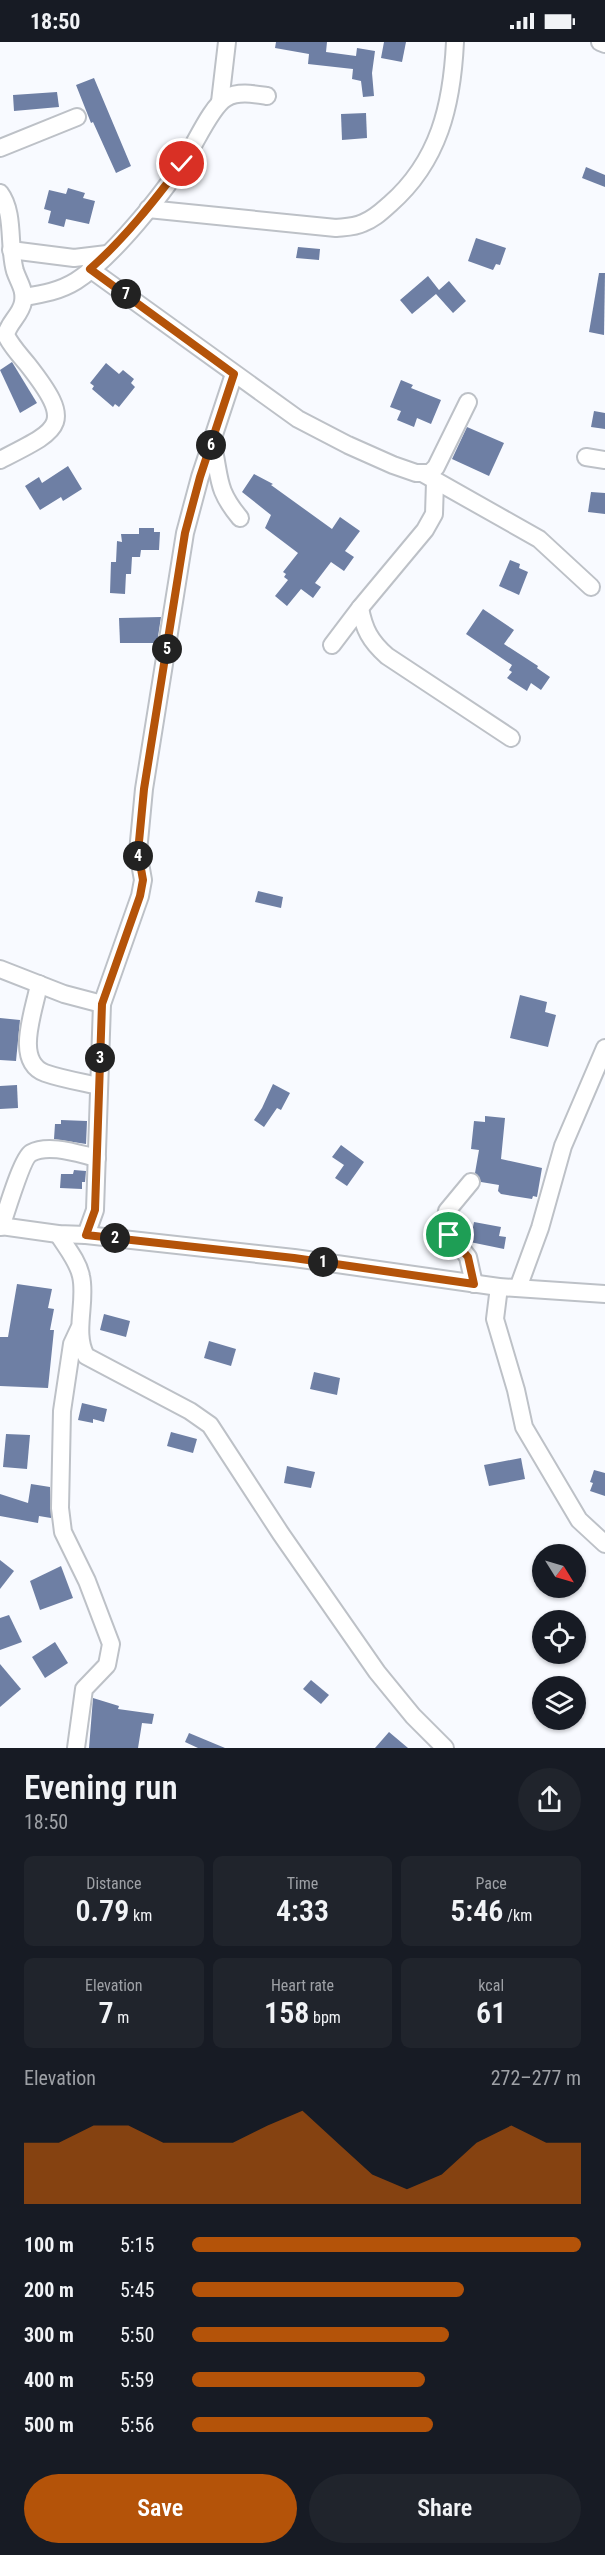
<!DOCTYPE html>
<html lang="en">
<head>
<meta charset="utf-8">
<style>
  :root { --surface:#171b24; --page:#20242c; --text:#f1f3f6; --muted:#9ea1a6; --accent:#b45309 }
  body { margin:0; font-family:"Roboto Condensed",sans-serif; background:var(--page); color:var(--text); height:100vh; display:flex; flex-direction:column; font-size:22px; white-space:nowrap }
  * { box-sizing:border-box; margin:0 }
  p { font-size:20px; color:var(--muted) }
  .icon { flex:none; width:33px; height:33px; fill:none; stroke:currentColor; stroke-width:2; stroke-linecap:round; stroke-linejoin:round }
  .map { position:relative; height:1706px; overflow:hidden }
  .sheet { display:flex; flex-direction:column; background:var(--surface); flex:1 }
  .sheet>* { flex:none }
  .needle { width:39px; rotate:127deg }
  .buttons { position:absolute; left:532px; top:1502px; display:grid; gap:12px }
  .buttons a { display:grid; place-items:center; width:54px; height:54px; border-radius:50%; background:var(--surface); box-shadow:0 2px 4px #0004; font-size:30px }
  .pin { position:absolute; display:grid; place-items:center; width:51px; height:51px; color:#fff; margin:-26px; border:3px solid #fff; border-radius:50%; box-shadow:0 2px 6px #0007 }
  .km { position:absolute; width:30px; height:30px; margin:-15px; border-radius:50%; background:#222; color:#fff; font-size:16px; line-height:30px; text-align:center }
  .round { display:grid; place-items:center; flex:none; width:63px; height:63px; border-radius:32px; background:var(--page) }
  .head { display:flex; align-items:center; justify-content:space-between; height:102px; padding:0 24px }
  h1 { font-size:33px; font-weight:600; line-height:45px }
  .stats { display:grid; grid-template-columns:repeat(3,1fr); gap:9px; height:102px; padding:6px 24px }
  .stats div { display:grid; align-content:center; border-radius:9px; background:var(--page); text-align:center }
  .stats b { font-size:30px; font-weight:600 }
  .stats small { font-size:16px; font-weight:400 }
  .stats p { font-size:16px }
  .chart { height:168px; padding:12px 24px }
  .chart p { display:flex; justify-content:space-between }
  .chart svg { width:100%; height:108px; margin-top:6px; fill:var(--accent); opacity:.7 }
  .primary-button { display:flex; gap:12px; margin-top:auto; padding:12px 24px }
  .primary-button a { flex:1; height:69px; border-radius:36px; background:var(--accent); color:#fff; font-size:24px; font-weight:600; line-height:69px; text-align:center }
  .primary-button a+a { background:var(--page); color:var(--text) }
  ul { padding:0 24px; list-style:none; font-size:20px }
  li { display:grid; grid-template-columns:96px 72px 1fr; align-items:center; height:45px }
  li i { height:15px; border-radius:8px; background:var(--accent) }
  .status { display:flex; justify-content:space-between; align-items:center; height:42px; padding:0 30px; background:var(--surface); direction:ltr }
  .status svg { height:16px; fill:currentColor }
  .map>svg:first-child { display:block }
</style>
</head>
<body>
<div class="status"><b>18:50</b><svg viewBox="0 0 49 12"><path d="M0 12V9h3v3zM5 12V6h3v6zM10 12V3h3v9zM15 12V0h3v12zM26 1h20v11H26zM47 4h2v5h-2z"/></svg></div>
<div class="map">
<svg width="605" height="1706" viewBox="0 0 605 1706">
  <rect width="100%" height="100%" fill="#f8faff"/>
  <g fill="#6e7fa4">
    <polygon points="276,0 327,0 326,10 356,14 357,6 375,9 372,31 374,54 363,55 361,39 352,37 353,27 308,22 309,12 275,6"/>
    <polygon points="384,0 406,0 402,20 381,16"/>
    <polygon points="94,36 131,124 116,131 93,80 91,81 76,43"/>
    <polygon points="57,50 59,65 14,69 13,53"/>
    <polygon points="366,71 367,96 342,98 341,72"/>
    <polygon points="586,125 605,133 605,145 582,136"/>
    <polygon points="68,146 85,151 83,156 95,159 89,182 66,177 64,185 48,181 51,169 44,167 49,148 66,152"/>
    <polygon points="476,196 506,206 500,223 496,222 493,228 468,219"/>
    <polygon points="298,205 320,207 319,218 296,216"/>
    <polygon points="599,231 605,231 604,293 589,290"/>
    <polygon points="428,234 439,248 449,239 466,259 453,271 436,252 412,272 400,258"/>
    <polygon points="12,320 37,361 20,371 0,328"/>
    <polygon points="106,321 119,332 123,328 134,337 131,341 135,345 119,365 115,362 113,365 92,347 94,344 90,341"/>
    <polygon points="401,338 413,343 411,346 441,358 431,382 417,376 414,385 397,378 401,369 390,365"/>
    <polygon points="594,369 605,371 605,387 591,385"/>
    <polygon points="467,385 504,401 489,434 452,417"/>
    <polygon points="68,424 82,447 63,459 61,455 40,468 25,444 39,435 42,441"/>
    <polygon points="254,432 273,442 271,443 332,487 340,475 360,489 345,509 354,515 344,529 331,520 315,541 321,545 313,556 301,547 287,564 275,554 288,538 284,535 286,532 283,530 298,511 265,486 271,473 242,450"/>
    <polygon points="591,450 605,451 605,472 588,470"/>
    <polygon points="139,486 154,486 154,490 160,490 159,508 141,508 140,515 132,515 131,532 126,532 125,552 110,551 111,520 116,520 117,499 122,500 121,492 139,492"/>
    <polygon points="510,518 520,522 519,526 528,530 519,553 499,544"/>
    <polygon points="483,567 514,588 504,602 538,624 537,626 550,635 541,648 531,641 527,649 507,636 512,630 509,628 512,623 466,592"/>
    <polygon points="161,575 157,601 120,601 119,576"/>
    <polygon points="258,849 283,855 281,866 255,860"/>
    <polygon points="520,953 547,960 545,970 556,973 548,1005 510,996"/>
    <polygon points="0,976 20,978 16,1019 0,1018"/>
    <polygon points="273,1042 290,1051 281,1068 277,1066 264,1085 254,1078 262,1066"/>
    <polygon points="17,1043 18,1066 0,1067 0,1044"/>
    <polygon points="485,1074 505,1076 501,1117 542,1126 537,1155 533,1154 532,1157 501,1152 498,1149 499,1143 481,1140 475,1131 479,1108 471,1107 474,1079 485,1080"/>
    <polygon points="61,1078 87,1079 86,1102 54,1097 55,1082 61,1082"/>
    <polygon points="341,1103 364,1120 347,1144 335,1136 344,1123 332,1115"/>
    <polygon points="74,1128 86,1129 85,1140 82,1140 82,1147 60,1146 61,1132 73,1132"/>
    <polygon points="474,1180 501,1185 499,1194 506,1195 504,1207 470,1200"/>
    <polygon points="17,1242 52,1247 48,1266 54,1267 50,1288 54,1288 48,1346 0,1344 0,1295 8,1295"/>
    <polygon points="104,1272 130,1279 126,1295 100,1288"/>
    <polygon points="209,1299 236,1307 231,1324 204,1316"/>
    <polygon points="314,1330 340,1336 337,1353 310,1347"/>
    <polygon points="82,1361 107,1367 104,1380 93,1377 93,1381 78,1378"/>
    <polygon points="171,1390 197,1397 193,1411 167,1404"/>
    <polygon points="6,1392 30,1393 27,1427 3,1425"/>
    <polygon points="521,1416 525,1437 489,1444 484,1423"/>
    <polygon points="287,1424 315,1430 311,1446 284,1441"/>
    <polygon points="594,1428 605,1431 605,1454 590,1449 593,1441 590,1440"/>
    <polygon points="31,1442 50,1445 51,1476 39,1474 38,1481 0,1474 0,1452 28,1461"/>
    <polygon points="0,1518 14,1529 0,1547"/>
    <polygon points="61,1524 73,1556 40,1568 30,1539"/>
    <polygon points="9,1573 22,1600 0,1608 0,1576"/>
    <polygon points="55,1600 68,1621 45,1636 32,1615"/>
    <polygon points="0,1622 21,1647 0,1665"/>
    <polygon points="311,1638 329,1653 321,1662 303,1647"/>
    <polygon points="93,1656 119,1664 118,1667 154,1672 152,1682 142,1681 138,1706 89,1706"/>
    <polygon points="389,1690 408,1706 375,1706"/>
    <polygon points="189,1691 225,1706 198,1706 185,1700"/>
  </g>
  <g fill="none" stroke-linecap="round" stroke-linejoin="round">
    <g stroke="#bdc1c7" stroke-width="20">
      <g id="minor">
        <polyline points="600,0 605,2"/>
        <polyline points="220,60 227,0"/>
        <polyline points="0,106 77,75"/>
        <path d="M0,151C15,171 8,205 15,229C19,241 25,247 23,260C21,273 8,281 6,293C11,304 20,313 28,323C75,383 61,387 0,418"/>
        <path d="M148,167L336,186C345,185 355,185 363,181C374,177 381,170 390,162C439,119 452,63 455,0"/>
        <polyline points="11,208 74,216 107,212"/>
        <polyline points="90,227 298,377 348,403 393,423 416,431 430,431 436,425 468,360"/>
        <path d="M24,255C43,252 60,249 76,239C112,216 166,149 188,112C197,98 212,64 226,56C238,49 254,52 267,54"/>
        <path d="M212,400C221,436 215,446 240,476"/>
        <polyline points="586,415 605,418"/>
        <polyline points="424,432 539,497 591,545"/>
        <path d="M360,566C364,587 370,599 387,614L511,696"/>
        <polyline points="332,603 360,566 425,488 434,472 435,440"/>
        <polyline points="0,927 64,952 102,962"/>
        <path d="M39,942C35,967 13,1019 45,1031C62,1037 81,1040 99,1044"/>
        <polyline points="471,1140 447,1169 445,1185 468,1215 474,1242"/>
        <polyline points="0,1184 58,1192 86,1193 294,1216 499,1245 605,1252"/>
        <path d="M1,1185C6,1171 22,1116 31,1111C49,1101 79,1112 97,1116"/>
        <path d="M58,1192C66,1205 78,1219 81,1234C87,1259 73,1291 86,1314L190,1369L210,1383L281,1492L377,1630L413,1674L445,1706"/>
        <polyline points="86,1193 95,1168 102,962 140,854 143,838 138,810 144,747 185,491 200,435 234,332"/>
        <polyline points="499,1245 495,1277 516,1348 524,1385 579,1478 605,1502"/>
        <polyline points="518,1246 540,1186 563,1104 605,1006"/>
        <polyline points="76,1706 84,1647 107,1623 111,1602 87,1539 63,1490 60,1466 62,1369 72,1302 79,1287"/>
      </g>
    </g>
    <use href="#minor" stroke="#fff" stroke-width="16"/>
  </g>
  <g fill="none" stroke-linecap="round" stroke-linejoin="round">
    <g stroke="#fff" stroke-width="12">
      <path id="route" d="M182,122C154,159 125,196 90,227L234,332L200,435L185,491L144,747L138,810L143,838L140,854L102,962L95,1168L86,1193L294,1216L474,1242L468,1215L449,1193"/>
    </g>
    <use href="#route" stroke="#b45309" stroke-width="8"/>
  </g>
</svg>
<div class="buttons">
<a><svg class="needle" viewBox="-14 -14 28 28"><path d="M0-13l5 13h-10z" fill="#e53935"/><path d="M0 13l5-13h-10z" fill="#9ea1a6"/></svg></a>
<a><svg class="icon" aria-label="locate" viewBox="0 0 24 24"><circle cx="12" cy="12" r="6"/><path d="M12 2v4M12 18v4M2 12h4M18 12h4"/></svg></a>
<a><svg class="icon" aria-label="layers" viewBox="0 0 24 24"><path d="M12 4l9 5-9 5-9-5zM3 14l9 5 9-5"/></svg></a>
</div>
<div class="pin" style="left:449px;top:1193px;background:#1e9e55"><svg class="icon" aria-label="arrive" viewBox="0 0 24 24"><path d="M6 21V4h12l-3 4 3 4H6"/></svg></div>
<div class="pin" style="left:182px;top:122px;background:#d93025"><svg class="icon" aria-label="check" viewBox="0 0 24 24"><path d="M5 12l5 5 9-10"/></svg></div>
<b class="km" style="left:323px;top:1220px">1</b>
<b class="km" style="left:115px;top:1196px">2</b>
<b class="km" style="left:100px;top:1016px">3</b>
<b class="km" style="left:138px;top:814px">4</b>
<b class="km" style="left:167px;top:607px">5</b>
<b class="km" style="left:211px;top:403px">6</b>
<b class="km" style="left:126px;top:252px">7</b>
</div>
<section class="sheet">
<div class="head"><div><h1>Evening run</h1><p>18:50</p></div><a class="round"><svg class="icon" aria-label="share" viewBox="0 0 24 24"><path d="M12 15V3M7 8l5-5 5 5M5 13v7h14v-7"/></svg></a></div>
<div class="stats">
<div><p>Distance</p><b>0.79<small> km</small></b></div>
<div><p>Time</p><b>4:33</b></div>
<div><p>Pace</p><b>5:46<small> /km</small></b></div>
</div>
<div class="stats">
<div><p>Elevation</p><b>7<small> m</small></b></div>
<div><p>Heart rate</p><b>158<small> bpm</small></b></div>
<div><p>kcal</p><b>61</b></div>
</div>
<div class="chart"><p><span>Elevation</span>272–277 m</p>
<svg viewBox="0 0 160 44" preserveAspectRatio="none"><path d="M0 44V19L10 19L20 12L30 12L40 19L50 19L60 19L70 12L80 6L90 19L100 32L110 38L120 32L130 19L140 12L150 19L160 19V44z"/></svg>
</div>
<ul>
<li><b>100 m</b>5:15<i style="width:100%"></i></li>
<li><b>200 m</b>5:45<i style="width:70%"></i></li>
<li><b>300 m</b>5:50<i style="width:66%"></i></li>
<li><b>400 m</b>5:59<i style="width:60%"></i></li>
<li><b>500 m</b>5:56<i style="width:62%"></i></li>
</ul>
<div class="primary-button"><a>Save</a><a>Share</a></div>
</section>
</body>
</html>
